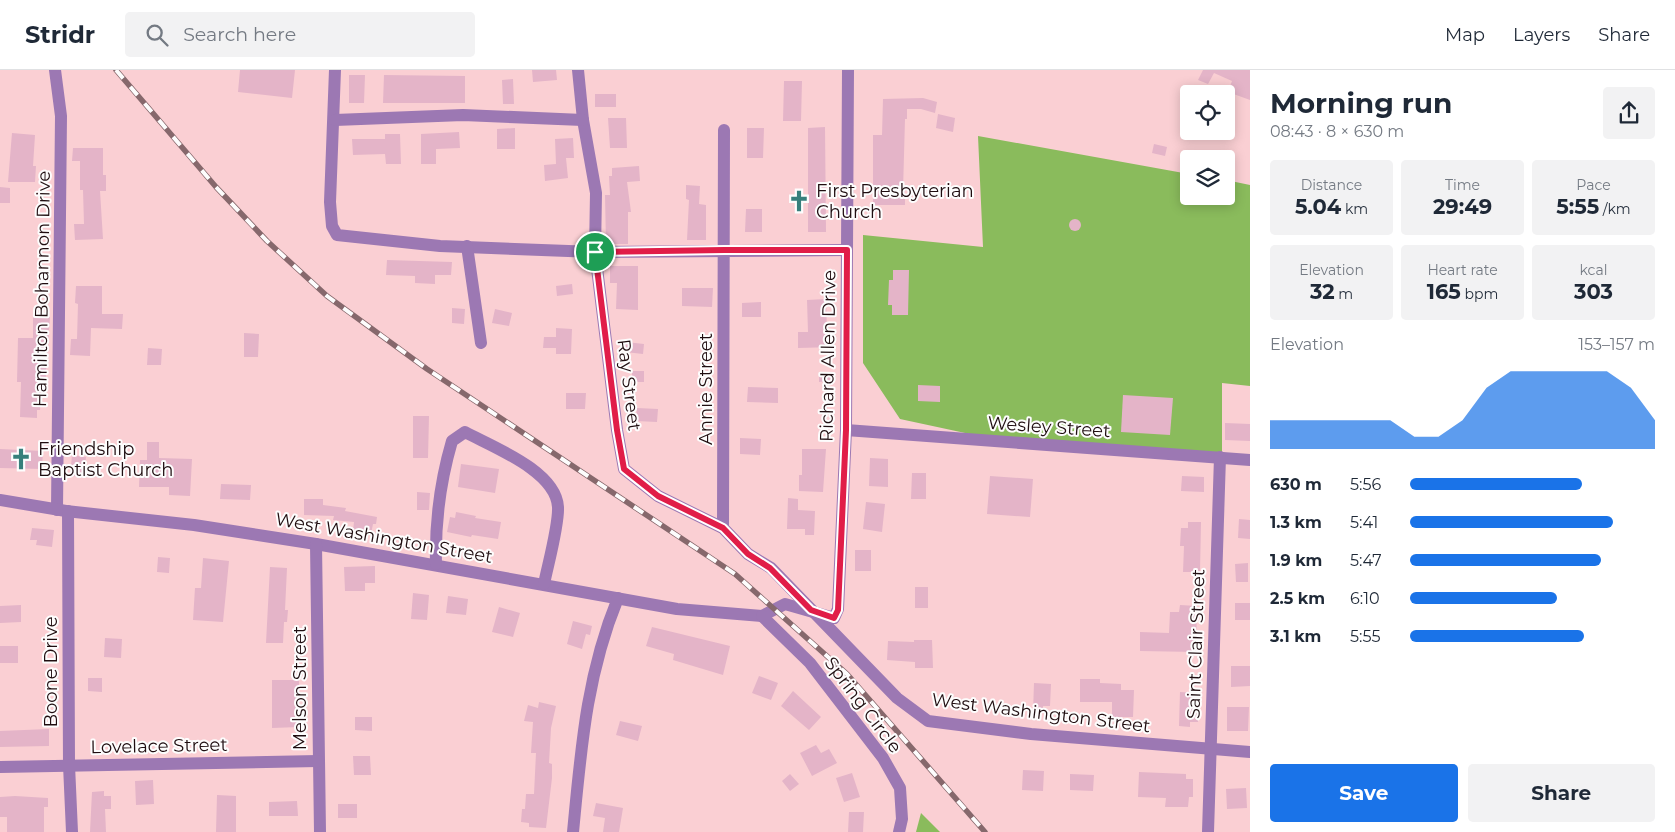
<!DOCTYPE html>
<html lang="en">
<head>
<meta charset="utf-8">
<style>
  :root { --surface:#fff; --page:#f2f2f3; --text:#1f2937; --muted:#747a83; --line:#e0e1e3; --accent:#1a73e8 }
  body { margin:0; font-family:Montserrat,sans-serif; background:var(--page); color:var(--text); height:100vh; display:flex; flex-direction:column; font-size:19px; white-space:nowrap }
  * { box-sizing:border-box; margin:0 }
  p { font-size:16px; color:var(--muted) }
  .icon { flex:none; width:28px; height:28px; fill:none; stroke:currentColor; stroke-width:2; stroke-linecap:round; stroke-linejoin:round }
  .map { position:relative; flex:1; overflow:hidden }
  .details { display:flex; flex-direction:column; background:var(--surface); width:425px }
  .details>* { flex:none }
  .buttons { position:absolute; left:1180px; top:15px; display:grid; gap:10px }
  .buttons a { display:grid; place-items:center; width:55px; height:55px; border-radius:5px; background:var(--surface); box-shadow:0 2px 12px #0003; font-size:25px }
  .pin { position:absolute; display:grid; place-items:center; width:42px; height:42px; color:#fff; margin:-21px; border:2px solid #fff; border-radius:50%; box-shadow:0 1px 5px #0007 }
  .round { display:grid; place-items:center; flex:none; width:52px; height:52px; border-radius:5px; background:var(--page) }
  .head { display:flex; align-items:center; justify-content:space-between; height:85px; padding:0 20px }
  h1 { font-size:28px; font-weight:700; line-height:38px }
  .metrics { display:grid; grid-template-columns:repeat(3,1fr); gap:8px; height:85px; padding:5px 20px }
  .metrics div { display:grid; align-content:center; border-radius:5px; background:var(--page); text-align:center }
  .metrics b { font-size:21px; font-weight:700 }
  .metrics small { font-size:14px; font-weight:400 }
  .metrics p { font-size:14px }
  .chart { height:140px; padding:10px 20px }
  .chart p { display:flex; justify-content:space-between }
  .chart svg { width:100%; height:90px; margin-top:5px; fill:var(--accent); opacity:.7 }
  .button { display:flex; gap:10px; margin-top:auto; padding:10px 20px }
  .button a { flex:1; height:58px; border-radius:5px; background:var(--accent); color:#fff; font-size:20px; font-weight:700; line-height:58px; text-align:center }
  .button a+a { background:var(--page); color:var(--text) }
  ul { padding:0 20px; list-style:none; font-size:16px }
  li { display:grid; grid-template-columns:80px 60px 1fr; align-items:center; height:38px }
  li i { height:12px; border-radius:6px; background:var(--accent) }
  header { display:flex; align-items:center; gap:30px; box-sizing:border-box; height:70px; padding:0 25px; background:var(--surface); border-bottom:1px solid var(--line) }
  header strong { font-size:24px }
  nav { display:flex; gap:28px; margin-inline-start:auto; font-size:18px }
  .search { width:350px; height:45px; background:var(--page); display:flex; align-items:center; gap:12px; box-sizing:border-box; padding:0 18px; border-radius:5px; color:var(--muted); font-size:19px }
  main { display:flex; flex:1; min-height:0 }
  .map>svg:first-child { display:block }
</style>
</head>
<body>
<header>
<strong>Stridr</strong>
<div class="search"><svg class="icon" aria-label="search" viewBox="0 0 24 24"><circle cx="10" cy="10" r="6"/><path d="M15 15l6 6"/></svg>Search here</div>
<nav><a>Map</a><a>Layers</a><a>Share</a></nav>
</header>
<main>
<div class="map">
<svg width="1250" height="762" viewBox="0 0 1250 762">
  <rect width="100%" height="100%" fill="#facfd3"/>
  <g fill="#8abb5c">
    <polygon points="978,66 1189,104 1189,126 1226,126 1226,110 1250,115 1250,316 1222,313 1222,390 979,366 900,349 863,293 863,165 983,177"/>
    <polygon points="921,743 940,762 916,762"/>
  </g>
  <g fill="#e4b4c8">
    <polygon points="240,0 295,0 292,28 238,22"/>
    <polygon points="532,0 556,0 557,10 533,12"/>
    <polygon points="1203,0 1250,0 1250,30 1228,22 1232,11 1214,3 1208,14 1198,10"/>
    <polygon points="349,5 365,5 364,33 349,33"/>
    <polygon points="384,5 465,6 465,33 383,33"/>
    <polygon points="513,9 514,34 503,34 502,10"/>
    <polygon points="784,11 802,11 801,51 783,51"/>
    <rect x="595" y="24" width="21" height="13"/>
    <polygon points="923,28 937,32 935,43 921,39 907,39 907,49 905,49 903,121 905,121 905,135 873,135 873,65 882,65 883,29"/>
    <polygon points="938,44 955,48 953,62 936,58"/>
    <polygon points="608,48 626,48 627,78 610,78"/>
    <polygon points="825,57 826,162 808,162 808,58"/>
    <polygon points="515,58 515,79 497,79 497,59"/>
    <polygon points="747,58 764,58 763,88 747,88"/>
    <polygon points="459,62 460,78 436,79 436,94 421,94 421,64"/>
    <polygon points="12,63 35,65 33,96 36,96 35,112 8,112"/>
    <polygon points="385,64 400,64 401,94 386,94 385,84 353,85 352,69 385,69"/>
    <polygon points="573,68 574,88 566,88 568,108 545,111 544,95 556,94 555,69"/>
    <polygon points="1154,74 1167,77 1165,86 1152,83"/>
    <polygon points="73,78 103,78 103,105 106,105 106,121 100,121 103,169 75,170 74,154 84,154 83,120 80,120 80,91 72,91"/>
    <polygon points="639,96 640,111 627,112 631,142 628,142 628,174 606,174 605,125 610,125 609,106 612,106 612,98"/>
    <polygon points="686,115 700,116 699,134 706,135 706,170 687,170 689,130 686,129"/>
    <polygon points="0,117 10,118 10,133 0,133"/>
    <polygon points="746,139 762,139 762,162 745,162"/>
    <circle cx="1075" cy="155" r="6"/>
    <polygon points="387,190 452,192 451,205 435,205 435,214 415,213 415,206 386,205"/>
    <polygon points="610,196 638,196 638,240 616,239 617,213 610,213"/>
    <polygon points="893,200 909,200 908,245 892,245 892,235 888,235 889,210 893,210"/>
    <polygon points="572,214 573,224 557,226 556,216"/>
    <polygon points="76,216 102,216 102,244 123,244 122,259 91,258 90,286 70,285 71,269 77,269 78,234 75,233"/>
    <polygon points="682,218 713,218 712,237 682,236"/>
    <polygon points="826,229 827,262 834,262 834,277 798,278 798,262 808,262 807,230"/>
    <polygon points="761,232 761,247 742,247 742,233"/>
    <polygon points="452,238 465,239 464,254 452,253"/>
    <polygon points="495,239 512,243 509,256 492,253"/>
    <polygon points="33,247 50,247 45,318 41,318 40,340 37,340 37,348 20,347 21,312 17,312 18,268 33,268"/>
    <polygon points="556,258 572,259 571,284 556,284 556,278 543,278 544,267 556,267"/>
    <polygon points="244,263 259,264 258,287 244,287"/>
    <polygon points="626,272 644,274 643,284 625,282"/>
    <polygon points="148,278 162,279 161,295 147,295"/>
    <rect x="632" y="301" width="12" height="11"/>
    <polygon points="819,302 832,302 832,311 819,312"/>
    <polygon points="918,315 940,316 940,332 918,331"/>
    <polygon points="748,317 778,318 778,333 747,332"/>
    <polygon points="566,323 586,323 585,339 566,339"/>
    <polygon points="1123,325 1173,328 1170,365 1121,362"/>
    <polygon points="637,338 658,339 657,352 636,351"/>
    <polygon points="413,346 429,346 428,388 413,388"/>
    <polygon points="1225,353 1250,354 1250,371 1225,370"/>
    <polygon points="740,368 761,369 760,385 740,384"/>
    <polygon points="147,372 159,372 159,388 192,389 190,426 169,425 169,417 139,417 140,390 147,390"/>
    <polygon points="0,379 43,381 42,399 0,398"/>
    <polygon points="802,379 826,379 823,422 799,421 799,405 802,405"/>
    <polygon points="72,385 86,387 84,407 70,406"/>
    <polygon points="870,388 888,389 888,417 869,416"/>
    <polygon points="461,394 499,399 495,423 458,417"/>
    <polygon points="912,403 926,403 926,429 911,429"/>
    <polygon points="990,406 1033,409 1030,447 987,444"/>
    <polygon points="1182,406 1204,407 1204,422 1181,421"/>
    <polygon points="221,414 251,415 250,430 220,429"/>
    <polygon points="417,422 430,423 429,440 417,440"/>
    <polygon points="788,428 798,429 798,440 815,441 814,465 805,465 805,459 787,459"/>
    <polygon points="304,429 323,429 323,435 346,438 345,441 377,447 376,454 373,454 371,464 353,461 354,452 333,450 334,446 304,445"/>
    <polygon points="866,432 885,434 882,462 863,459"/>
    <polygon points="456,442 476,446 475,448 501,452 498,469 472,465 471,467 447,462 450,447 455,448"/>
    <polygon points="1239,449 1250,450 1250,469 1238,468"/>
    <polygon points="1188,452 1201,452 1200,502 1183,502 1184,476 1180,476 1181,458 1188,458"/>
    <polygon points="32,458 54,460 52,477 36,475 37,470 30,470"/>
    <rect x="855" y="480" width="16" height="21"/>
    <polygon points="158,487 170,488 169,503 157,502"/>
    <polygon points="203,488 229,491 223,552 193,550 195,518 201,518"/>
    <polygon points="1248,493 1248,512 1236,512 1235,494"/>
    <polygon points="375,496 375,513 365,513 365,521 345,521 344,497"/>
    <polygon points="270,497 287,498 285,540 288,540 287,552 284,552 283,573 266,573"/>
    <rect x="915" y="517" width="13" height="21"/>
    <polygon points="413,523 429,525 427,550 411,549"/>
    <polygon points="448,526 468,529 466,545 446,543"/>
    <rect x="1235" y="533" width="15" height="17"/>
    <polygon points="21,535 21,552 0,553 0,536"/>
    <polygon points="1180,535 1197,536 1196,582 1140,581 1140,562 1169,563 1170,542 1179,542"/>
    <polygon points="499,537 520,543 513,567 492,562"/>
    <polygon points="573,551 592,556 590,565 586,564 582,579 567,574"/>
    <polygon points="652,557 730,576 723,605 673,590 674,584 646,576"/>
    <polygon points="105,568 122,569 121,588 104,587"/>
    <polygon points="914,570 932,570 933,598 915,598 915,592 887,590 888,571 914,572"/>
    <rect x="0" y="576" width="18" height="17"/>
    <polygon points="1231,596 1250,596 1250,616 1231,617"/>
    <polygon points="759,606 778,613 771,630 752,623"/>
    <polygon points="88,608 102,608 102,622 88,621"/>
    <polygon points="1080,609 1100,609 1100,613 1121,614 1121,620 1134,620 1133,647 1112,647 1112,632 1080,632"/>
    <polygon points="272,610 299,610 299,657 272,658"/>
    <polygon points="1034,613 1051,614 1050,636 1043,636 1043,642 1033,642"/>
    <polygon points="793,621 821,647 809,660 781,636"/>
    <polygon points="1180,622 1196,623 1196,626 1199,627 1198,652 1190,652 1190,657 1179,656"/>
    <polygon points="539,632 556,636 551,658 549,693 552,694 552,708 546,758 529,757 529,753 521,752 522,739 525,739 526,724 534,724 536,683 531,683 533,652 524,651 528,635 538,638"/>
    <polygon points="1227,637 1249,637 1248,661 1227,661"/>
    <polygon points="355,647 372,647 372,661 355,660"/>
    <polygon points="620,651 642,656 638,671 616,665"/>
    <polygon points="49,659 49,676 0,677 0,661"/>
    <polygon points="816,675 821,683 829,679 837,693 812,706 800,683"/>
    <polygon points="353,686 370,686 371,705 354,705"/>
    <polygon points="1023,700 1044,701 1043,721 1022,720"/>
    <polygon points="1139,702 1186,704 1186,709 1193,709 1193,727 1189,727 1188,737 1165,737 1166,728 1138,727"/>
    <polygon points="852,703 860,727 844,732 836,708"/>
    <polygon points="790,704 799,714 790,721 782,711"/>
    <polygon points="1070,704 1094,705 1093,721 1070,720"/>
    <polygon points="153,710 154,734 136,735 135,711"/>
    <polygon points="1246,718 1247,738 1227,739 1226,719"/>
    <polygon points="104,721 104,726 111,726 111,739 105,739 106,762 90,762 92,722"/>
    <polygon points="217,725 236,726 236,762 216,762"/>
    <polygon points="15,726 48,728 48,737 44,737 44,762 7,762 7,747 0,747 0,727"/>
    <polygon points="297,731 298,746 269,746 269,732"/>
    <polygon points="596,733 623,738 619,762 603,762 605,748 593,746"/>
    <rect x="338" y="734" width="19" height="14"/>
    <polygon points="849,742 864,742 863,762 848,762"/>
  </g>
  <g fill="none" stroke-linecap="round" stroke-linejoin="round">
    <g stroke="#9c78b3" stroke-width="12">
      <polyline points="55,0 61,46 57,440"/>
      <polyline points="335,0 330,132 332,156 337,165 440,176 595,182 847,180"/>
      <polyline points="578,0 583,50 596,123 595,182 617,360 624,399 658,426 723,458 748,484 771,498 897,628 928,651 1031,664 1250,682"/>
      <polyline points="335,50 463,45 583,50"/>
      <polyline points="467,176 481,273"/>
      <polyline points="846,360 1250,390"/>
      <polyline points="0,430 66,441 194,455 316,474 677,539 762,546"/>
      <polyline points="68,441 69,695 72,762"/>
      <polyline points="723,458 724,60"/>
      <polyline points="316,474 320,762"/>
      <path d="M436,494C435,452 440,412 452,371L465,362C493,377 556,401 558,437C559,455 548,494 544,514"/>
      <polyline points="762,546 785,534 834,548 838,539 846,360 848,0"/>
      <polyline points="762,546 810,593 883,688 900,718 902,749 899,762"/>
      <polyline points="0,697 318,691"/>
      <path d="M573,762C581,680 586,606 618,528"/>
      <polyline points="1208,762 1220,387"/>
    </g>
    <g stroke="#86686c" stroke-width="5.5">
      <polyline id="rail" points="116,0 216,117 267,171 327,226 427,299 735,504 847,604 985,762"/>
    </g>
    <use href="#rail" stroke="#fdfdfd" stroke-width="4" stroke-dasharray="11" stroke-linecap="butt"/>
  </g>
  <g fill="none" stroke-linecap="round" stroke-linejoin="round">
    <g stroke="#fff" stroke-width="10">
      <polygon id="route" points="724,180 847,180 846,360 838,540 834,548 811,540 770,498 748,484 723,458 658,426 624,399 617,360 595,182"/>
    </g>
    <use href="#route" stroke="#e11d48" stroke-width="6"/>
  </g>
  <defs>
    <g id="church-bare" transform="scale(1.725)"><path d="M-1.2-6h2.4v3.5h3.3v2.4h-3.3V6h-2.4V-.1h-3.3v-2.4h3.3Z" fill="#377f7c" stroke="#fdfdfd" stroke-width="2.5" paint-order="stroke"/></g>
  </defs>
  <g fill-rule="evenodd">
    <use href="#church-bare" x="799" y="131"/>
    <use href="#church-bare" x="21" y="389"/>
  </g>
  <g text-anchor="middle" dominant-baseline="central" stroke-width="4" stroke-linejoin="round" paint-order="stroke">
    <g font-size="18" fill="#1f0d10" stroke="#fdfdfd" text-anchor="start">
      <text x="816" y="121">First Presbyterian<tspan x="816" dy="21">Church</tspan></text>
      <text x="38" y="379">Friendship<tspan x="38" dy="21">Baptist Church</tspan></text>
    </g>
    <g font-size="18" fill="#1f0d10" stroke="#fdfdfd">
      <text transform="translate(42 219) rotate(-89)">Hamilton Bohannon Drive</text>
      <text transform="translate(828 286) rotate(-89)">Richard Allen Drive</text>
      <text transform="translate(629 315) rotate(83)">Ray Street</text>
      <text transform="translate(706 319) rotate(-90)">Annie Street</text>
      <text transform="translate(1049 357) rotate(4)">Wesley Street</text>
      <text transform="translate(384 468) rotate(10)">West Washington Street</text>
      <text transform="translate(1196 574) rotate(-88)">Saint Clair Street</text>
      <text transform="translate(51 602) rotate(-90)">Boone Drive</text>
      <text transform="translate(300 618) rotate(-90)">Melson Street</text>
      <text transform="translate(863 635) rotate(53)">Spring Circle</text>
      <text transform="translate(1041 643) rotate(7)">West Washington Street</text>
      <text transform="translate(159 676) rotate(-1)">Lovelace Street</text>
    </g>
  </g>
</svg>
<div class="buttons">
<a><svg class="icon" aria-label="locate" viewBox="0 0 24 24"><circle cx="12" cy="12" r="6"/><path d="M12 2v4M12 18v4M2 12h4M18 12h4"/></svg></a>
<a><svg class="icon" aria-label="layers" viewBox="0 0 24 24"><path d="M12 4l9 5-9 5-9-5zM3 14l9 5 9-5"/></svg></a>
</div>
<div class="pin" style="left:595px;top:182px;background:#1e9e55"><svg class="icon" aria-label="arrive" viewBox="0 0 24 24"><path d="M6 21V4h12l-3 4 3 4H6"/></svg></div>
</div>
<section class="details">
<div class="head"><div><h1>Morning run</h1><p>08:43 · 8 × 630 m</p></div><a class="round"><svg class="icon" aria-label="share" viewBox="0 0 24 24"><path d="M12 15V3M7 8l5-5 5 5M5 13v7h14v-7"/></svg></a></div>
<div class="metrics">
<div><p>Distance</p><b>5.04<small> km</small></b></div>
<div><p>Time</p><b>29:49</b></div>
<div><p>Pace</p><b>5:55<small> /km</small></b></div>
</div>
<div class="metrics">
<div><p>Elevation</p><b>32<small> m</small></b></div>
<div><p>Heart rate</p><b>165<small> bpm</small></b></div>
<div><p>kcal</p><b>303</b></div>
</div>
<div class="chart"><p><span>Elevation</span>153–157 m</p>
<svg viewBox="0 0 160 44" preserveAspectRatio="none"><path d="M0 44V30L10 30L20 30L30 30L40 30L50 30L60 38L70 38L80 30L90 14L100 6L110 6L120 6L130 6L140 6L150 14L160 30V44z"/></svg>
</div>
<ul>
<li><b>630 m</b>5:56<i style="width:70%"></i></li>
<li><b>1.3 km</b>5:41<i style="width:83%"></i></li>
<li><b>1.9 km</b>5:47<i style="width:78%"></i></li>
<li><b>2.5 km</b>6:10<i style="width:60%"></i></li>
<li><b>3.1 km</b>5:55<i style="width:71%"></i></li>
</ul>
<div class="button"><a>Save</a><a>Share</a></div>
</section>
</main>
</body>
</html>
